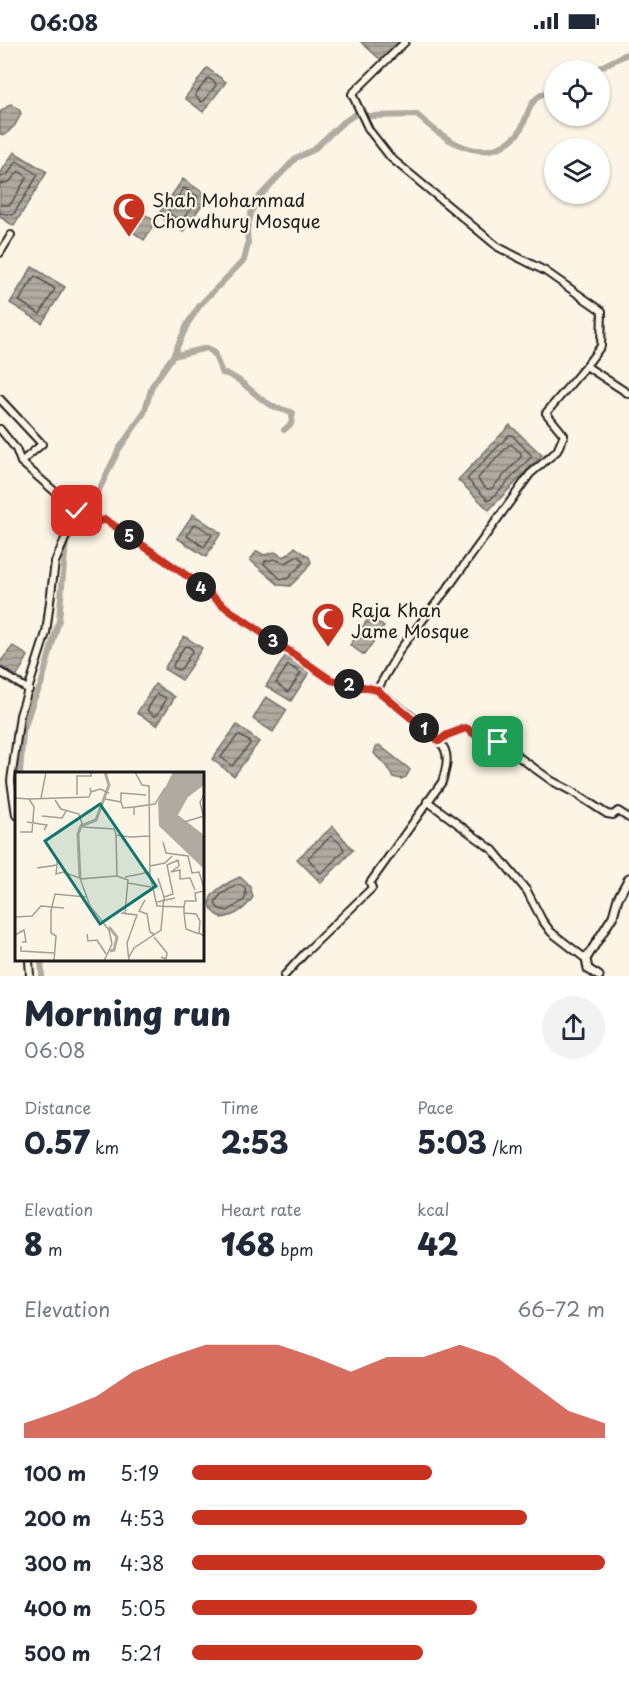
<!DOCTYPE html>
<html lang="en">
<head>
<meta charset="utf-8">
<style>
  :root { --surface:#fff; --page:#f2f2f3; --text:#1f2937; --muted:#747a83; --accent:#c8321e }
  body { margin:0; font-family:"Playpen Sans",sans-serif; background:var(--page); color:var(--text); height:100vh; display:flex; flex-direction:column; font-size:22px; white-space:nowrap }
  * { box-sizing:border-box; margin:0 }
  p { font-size:20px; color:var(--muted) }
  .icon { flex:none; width:33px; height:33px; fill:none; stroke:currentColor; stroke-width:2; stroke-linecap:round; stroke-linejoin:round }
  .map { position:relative; height:934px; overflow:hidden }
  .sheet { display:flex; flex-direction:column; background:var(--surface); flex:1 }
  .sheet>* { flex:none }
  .fabs { position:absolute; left:544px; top:18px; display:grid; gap:12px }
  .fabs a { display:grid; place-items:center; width:66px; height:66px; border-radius:50%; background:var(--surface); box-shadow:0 2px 4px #0004; font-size:30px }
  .pin { position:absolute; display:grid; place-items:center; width:51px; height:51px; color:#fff; margin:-26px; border-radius:12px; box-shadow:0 3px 9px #0006 }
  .km { position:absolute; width:30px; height:30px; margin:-15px; border-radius:50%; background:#222; color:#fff; font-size:16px; line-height:30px; text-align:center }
  .round { display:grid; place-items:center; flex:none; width:63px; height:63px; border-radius:32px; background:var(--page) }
  .headline { display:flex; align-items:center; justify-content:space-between; height:102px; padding:0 24px }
  h1 { font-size:33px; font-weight:800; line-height:45px }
  .figures { display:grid; grid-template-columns:repeat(3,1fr); gap:9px; height:102px; padding:6px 24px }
  .figures div { display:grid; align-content:center }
  .figures b { font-size:30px; font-weight:800 }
  .figures small { font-size:16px; font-weight:400 }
  .figures p { font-size:16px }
  .chart { height:168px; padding:12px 24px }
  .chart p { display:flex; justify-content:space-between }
  .chart svg { width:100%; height:108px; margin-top:6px; fill:var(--accent); opacity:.7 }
  ul { padding:0 24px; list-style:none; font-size:20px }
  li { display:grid; grid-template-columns:96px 72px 1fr; align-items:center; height:45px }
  li i { height:15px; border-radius:8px; background:var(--accent) }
  .status { display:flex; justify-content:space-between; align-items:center; height:42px; padding:0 30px; background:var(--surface); direction:ltr }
  .status svg { height:16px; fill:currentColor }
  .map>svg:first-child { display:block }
</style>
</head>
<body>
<div class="status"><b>06:08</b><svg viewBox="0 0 49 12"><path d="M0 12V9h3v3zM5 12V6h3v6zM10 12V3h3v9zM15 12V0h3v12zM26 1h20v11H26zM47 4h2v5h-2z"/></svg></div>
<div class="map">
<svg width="629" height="934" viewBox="0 0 629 934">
  <defs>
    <pattern id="water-rules" width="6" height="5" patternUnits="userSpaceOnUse" patternTransform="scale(1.5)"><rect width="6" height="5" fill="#b0aba1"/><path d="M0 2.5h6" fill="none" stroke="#8e8a82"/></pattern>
  </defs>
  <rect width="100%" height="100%" fill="#fcf5e5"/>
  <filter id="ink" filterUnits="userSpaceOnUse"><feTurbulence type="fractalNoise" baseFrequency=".0167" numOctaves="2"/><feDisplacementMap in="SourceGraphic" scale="12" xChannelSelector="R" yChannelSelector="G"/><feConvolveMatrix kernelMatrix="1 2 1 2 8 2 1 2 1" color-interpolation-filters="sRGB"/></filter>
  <g filter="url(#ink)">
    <g fill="url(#water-rules)" stroke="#75726c" stroke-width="1.5">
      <polygon points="361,0 399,0 382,19"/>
      <polygon points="207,26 226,40 203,70 185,56"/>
      <polygon points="11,62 20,69 21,72 15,83 5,93 0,92 0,70"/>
      <polygon points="14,110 47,130 14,184 0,175 0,132"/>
      <polygon points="183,137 208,154 183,190 158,173"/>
      <polygon points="139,168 156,180 144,198 126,185"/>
      <polygon points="32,225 65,245 42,281 10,261"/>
      <polygon points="510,383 542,413 489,468 458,438"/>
      <polygon points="193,472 221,491 206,515 177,496"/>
      <polygon points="295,505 309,515 311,520 306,528 290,544 279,543 250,518 257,509 264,513 275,510 283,515 289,512"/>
      <polygon points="370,574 384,585 364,613 350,603"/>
      <polygon points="184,594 202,606 182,638 164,627"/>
      <polygon points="13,604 28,614 17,634 0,624 0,620"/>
      <polygon points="286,613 310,629 291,659 266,644"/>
      <polygon points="155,642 175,655 157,683 137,671"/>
      <polygon points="266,655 287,668 273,690 253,677"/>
      <polygon points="237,683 259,700 234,734 212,717"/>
      <path d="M379,703L407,725L410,728L406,735L401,737L393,735C389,725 380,719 374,711L376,705Z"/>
      <polygon points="333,784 353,808 321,841 297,817"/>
      <path d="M240,835L250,844L253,855C246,866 235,874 222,876C193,858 222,843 240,835Z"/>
    </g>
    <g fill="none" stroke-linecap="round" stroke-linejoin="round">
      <g stroke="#575551" stroke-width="1.5">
        <polygon points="208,36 215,40 216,43 204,59 201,60 195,53"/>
        <polyline points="0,135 7,133 17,119 38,133 13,173 0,171"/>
        <polyline points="0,142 9,140 19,129 27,135 10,163 0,163"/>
        <polygon points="184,146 197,154 198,156 181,180 168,170"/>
        <polygon points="35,234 55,247 40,272 19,259"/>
        <polygon points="509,393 512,393 532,414 491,457 488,458 467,437"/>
        <polygon points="509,403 512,403 521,411 521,415 491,447 487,447 479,439 478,436"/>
        <polygon points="196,482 212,493 204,505 187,494 193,483"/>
        <polygon points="298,514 303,518 303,521 287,537 281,537 264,522 265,519 274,517 285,521"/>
        <polygon points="187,604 192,607 192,610 181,627 178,628 174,626 173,623 184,605"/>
        <polygon points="288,623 301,631 288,650 276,641"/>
        <polygon points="157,652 165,655 166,658 157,673 154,674 147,668"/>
        <polygon points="238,693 249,699 250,702 232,724 221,715"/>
        <polygon points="331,794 341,802 344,808 323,830 320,831 308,816"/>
        <path d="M237,843H241L245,846L246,853L244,858L228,869L219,867L215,862C218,851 228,849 237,843Z"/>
      </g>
      <g stroke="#b0aba1" stroke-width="6">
        <polyline points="595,28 629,11"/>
        <path d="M173,314L207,306L214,311L222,331C242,334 256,358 275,365C281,368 287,368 293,371L291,382L284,388"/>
        <path d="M20,732L23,690L33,659L41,643L59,578L66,500L94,458L119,407L144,371L152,344L173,314L188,281L200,263L244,218L248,202L247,187L252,168L259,155L296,116L313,108L341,82L357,71L370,74L417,73C439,93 473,120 504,103C510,99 518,94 521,87C532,65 527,56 555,47"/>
        <polyline points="41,918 42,934"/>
      </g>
      <g stroke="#1c1c1c" stroke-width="10">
        <g id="minor">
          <polyline points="405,0 352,52 369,88 391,116 498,205 545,229 602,269 601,304 586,324 629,352"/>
          <polyline points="0,211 11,193"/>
          <polyline points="0,357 42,402 21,420 77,469 55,520 46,591 20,673 11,739 16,773"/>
          <polyline points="0,387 16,407 21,420"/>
          <polyline points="76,474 89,480 106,478 193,538 229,568 331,638 377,648"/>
          <polyline points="0,630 29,648"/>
          <polyline points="439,699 447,693 466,686 487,701 494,698 498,700 552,739 573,750 607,772 613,773 618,769 629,776"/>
          <polyline points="427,759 493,808 527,849 542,878 551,890 586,917"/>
          <polyline points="29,918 30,934"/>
          <path d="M284,934L306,910L372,846L370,841L442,740C445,730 449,718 445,708C439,693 391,659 377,648L401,606L447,547L530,432L557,409L564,393L546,371L586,324"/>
        </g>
      </g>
      <g stroke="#1c1c1c" stroke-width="11">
        <polyline id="tertiary" points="599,934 588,927 586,917 613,874 618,856 629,836"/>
      </g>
      <use href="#minor" stroke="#fcf5e5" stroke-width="6"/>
      <use href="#tertiary" stroke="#fcf5e5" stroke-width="7"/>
    </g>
  </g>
  <g fill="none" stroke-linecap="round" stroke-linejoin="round" filter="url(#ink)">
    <g stroke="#fff" stroke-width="12">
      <polyline id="route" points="77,469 76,474 89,480 106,478 193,538 229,568 331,638 377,648 439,699 447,693 466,686 487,701 494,698 498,700"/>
    </g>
    <use href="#route" stroke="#c8321e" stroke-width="8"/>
  </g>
  <defs>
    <g id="mosque-pin" transform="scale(1.725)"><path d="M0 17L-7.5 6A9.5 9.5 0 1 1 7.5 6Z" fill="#c8321e" stroke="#fcf5e5"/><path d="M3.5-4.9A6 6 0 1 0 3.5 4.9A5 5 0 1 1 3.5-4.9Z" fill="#fff"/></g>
  </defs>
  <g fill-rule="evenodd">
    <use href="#mosque-pin" x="129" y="167"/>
    <use href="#mosque-pin" x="328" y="577"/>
  </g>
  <g text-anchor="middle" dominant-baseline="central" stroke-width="4.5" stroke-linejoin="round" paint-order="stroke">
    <g font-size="18" fill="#1c1c1c" stroke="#fcf5e5" text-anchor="start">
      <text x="152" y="157">Shah Mohammad<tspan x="152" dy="21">Chowdhury Mosque</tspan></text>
      <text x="351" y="567">Raja Khan<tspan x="351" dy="21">Jame Mosque</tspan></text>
    </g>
  </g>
  <g transform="translate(15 730)">
    <rect width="189" height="189" fill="#fcf5e5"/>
    <path d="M158,0H189V13L173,25L163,43L189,63V97L144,54L143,30Z" fill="#b0aba1"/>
    <path fill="none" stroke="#b0aba1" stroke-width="3" d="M65,106L63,62L66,54L81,48L94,13L90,0M94,155L102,165L99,178L95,179"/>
    <path fill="none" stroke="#a29e95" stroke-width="1.5" d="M120,0L127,13L134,14L135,103L142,134L169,135M75,16L76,20L85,17L94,21M62,23V4H76V0M0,26L14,27L19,35L17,60H5M26,26L31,0M14,27L74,25L76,20M90,27L106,30L108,36L119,35M40,28L46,37L64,42L68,55L99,57L101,63L115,65L135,64M106,29V21L131,23M119,43V35L140,32L150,16M188,43L185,30L189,23M27,44L47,46L51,39M12,50L32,53L29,58M169,50L189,44M101,63L102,104L113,108L110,141M148,70L151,81L173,84L177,101L184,100L189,116M42,93L41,102L48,100L65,106L75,134L94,158L97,172L89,189M135,94L150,91L157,84M22,96L42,93V86M110,105L135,100M143,106L149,125M65,107L102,104M113,111L136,115M130,128L124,139L132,142L135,160L140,163M142,130L160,126M169,135V141L181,142L185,149L184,161L189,164M169,135L170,129H181L180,121L189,119M106,141L122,143L112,171L114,189M169,141L171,157L184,162M0,145L17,144L26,134L49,136M72,162L73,169L82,168L91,182M0,163L9,158L11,170H7M139,165L152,181L151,187L146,185M6,174V179L39,181M114,185L119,176L146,158L149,125L158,122L152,93L163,88L164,94L156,100L165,98V107L175,106L180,118M39,189L41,164L36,161V139L40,122L71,125"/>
    <path fill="#0f766e" fill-opacity="0.15" stroke="#0f766e" stroke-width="3" d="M85,32L141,114L85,152L30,69Z"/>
    <rect width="189" height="189" fill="none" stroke="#1c1c1c" stroke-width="3"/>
  </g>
</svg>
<div class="fabs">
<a><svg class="icon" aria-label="locate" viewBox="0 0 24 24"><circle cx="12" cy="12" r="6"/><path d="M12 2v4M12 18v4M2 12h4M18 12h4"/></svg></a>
<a><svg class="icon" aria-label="layers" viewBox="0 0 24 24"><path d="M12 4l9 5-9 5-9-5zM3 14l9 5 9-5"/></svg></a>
</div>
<div class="pin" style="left:498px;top:700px;background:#1e9e55"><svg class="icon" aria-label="arrive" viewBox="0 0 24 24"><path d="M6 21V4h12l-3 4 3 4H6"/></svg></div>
<div class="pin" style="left:77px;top:469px;background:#d93025"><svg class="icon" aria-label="check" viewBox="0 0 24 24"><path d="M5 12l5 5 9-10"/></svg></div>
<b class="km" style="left:424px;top:686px">1</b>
<b class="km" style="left:349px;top:642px">2</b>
<b class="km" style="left:273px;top:598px">3</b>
<b class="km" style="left:201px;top:545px">4</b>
<b class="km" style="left:129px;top:493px">5</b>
</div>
<section class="sheet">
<div class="headline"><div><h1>Morning run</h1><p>06:08</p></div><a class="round"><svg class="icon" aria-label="share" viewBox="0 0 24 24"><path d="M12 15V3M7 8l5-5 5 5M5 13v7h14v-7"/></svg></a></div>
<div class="figures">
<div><p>Distance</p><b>0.57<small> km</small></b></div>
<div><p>Time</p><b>2:53</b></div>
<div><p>Pace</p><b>5:03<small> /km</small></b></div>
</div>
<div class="figures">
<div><p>Elevation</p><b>8<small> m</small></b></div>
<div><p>Heart rate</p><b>168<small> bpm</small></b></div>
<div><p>kcal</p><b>42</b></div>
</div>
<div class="chart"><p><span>Elevation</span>66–72 m</p>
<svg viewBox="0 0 160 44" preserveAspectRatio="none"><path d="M0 44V38L10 33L20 27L30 17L40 11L50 6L60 6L70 6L80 11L90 17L100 11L110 11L120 6L130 11L140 22L150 33L160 38V44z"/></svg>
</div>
<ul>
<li><b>100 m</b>5:19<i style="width:58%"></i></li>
<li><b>200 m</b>4:53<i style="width:81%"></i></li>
<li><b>300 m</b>4:38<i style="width:100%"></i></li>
<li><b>400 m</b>5:05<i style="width:69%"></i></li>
<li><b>500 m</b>5:21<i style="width:56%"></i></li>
</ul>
</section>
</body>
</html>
